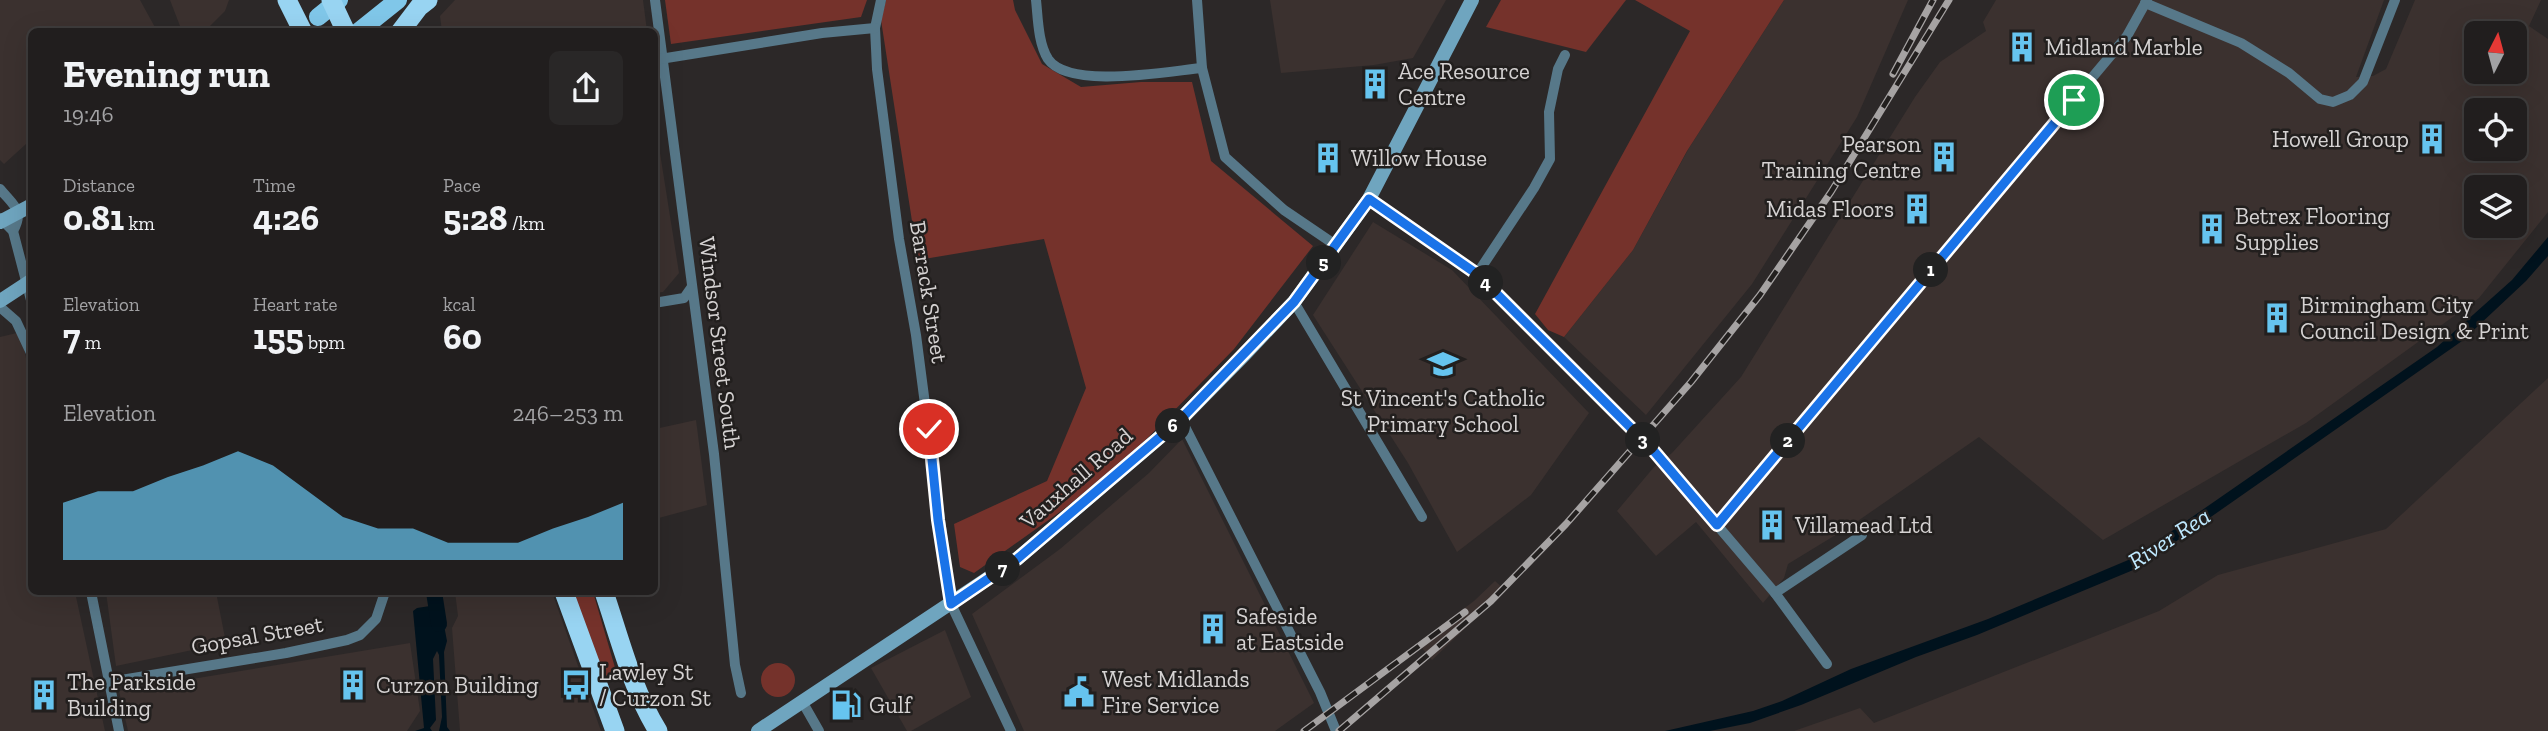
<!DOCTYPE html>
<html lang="en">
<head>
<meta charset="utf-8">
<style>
  :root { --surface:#211e1e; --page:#292727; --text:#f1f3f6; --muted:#a2a2a4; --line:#3e3c3c; --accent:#66c4ef }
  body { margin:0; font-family:"Zilla Slab",serif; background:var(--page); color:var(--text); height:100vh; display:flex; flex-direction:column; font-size:26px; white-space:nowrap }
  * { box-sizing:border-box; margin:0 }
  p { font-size:23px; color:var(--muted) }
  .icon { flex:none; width:38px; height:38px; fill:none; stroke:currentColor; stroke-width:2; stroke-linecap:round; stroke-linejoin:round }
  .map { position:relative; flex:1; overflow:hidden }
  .sheet { position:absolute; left:28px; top:28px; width:630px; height:567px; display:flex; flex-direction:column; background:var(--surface); border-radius:10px; box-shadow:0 7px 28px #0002,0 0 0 2px var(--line) }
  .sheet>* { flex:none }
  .needle { width:46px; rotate:6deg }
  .tools { position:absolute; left:2464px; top:21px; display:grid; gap:14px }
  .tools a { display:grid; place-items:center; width:63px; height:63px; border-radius:10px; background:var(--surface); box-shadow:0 7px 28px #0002,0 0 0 2px var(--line); font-size:35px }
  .pin { position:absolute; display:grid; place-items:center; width:60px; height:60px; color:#fff; margin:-30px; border:4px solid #fff; border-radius:50%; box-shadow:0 2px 7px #0007 }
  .km { position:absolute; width:35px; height:35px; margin:-18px; border-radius:50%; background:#222; color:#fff; font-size:19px; line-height:35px; text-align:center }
  .round { display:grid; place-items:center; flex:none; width:74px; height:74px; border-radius:10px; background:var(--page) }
  .overview { display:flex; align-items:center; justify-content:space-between; height:119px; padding:0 35px }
  h1 { font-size:38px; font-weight:700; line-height:52px }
  .metrics { display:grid; grid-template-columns:repeat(3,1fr); gap:10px; height:119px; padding:7px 35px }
  .metrics div { display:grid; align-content:center }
  .metrics b { font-size:35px; font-weight:700 }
  .metrics small { font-size:19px; font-weight:400 }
  .metrics p { font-size:19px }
  .chart { height:196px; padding:14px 35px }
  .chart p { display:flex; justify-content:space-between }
  .chart svg { width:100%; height:126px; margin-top:7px; fill:var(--accent); opacity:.7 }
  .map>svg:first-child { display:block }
</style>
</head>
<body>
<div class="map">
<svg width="2548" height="731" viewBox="0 0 2548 731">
  <rect width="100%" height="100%" fill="#2c2828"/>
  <g fill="#3b312f" fill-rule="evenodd">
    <polygon points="0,0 140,0 157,31 32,32 31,150 26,144 4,164 0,160"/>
    <polygon points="170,0 229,0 225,11 205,31 180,32 180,26"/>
    <polygon points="455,0 643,0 647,31 442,31 440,16"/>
    <polygon points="1270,0 1446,0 1413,58 1374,65 1281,73"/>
    <polygon points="1784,0 1908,0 1857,117 1752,284 1646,415 1564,337 1633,250 1689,148"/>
    <path d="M1996,0H2384L2356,77L2373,76L2386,69L2415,0H2541L2529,26L2548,39V212L2479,298L2306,423L2103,540L1979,437L1852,525L1788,564L1784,578L1763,603L1696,522L1656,556L1617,511L1654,467L1672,453L1741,377L1915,97L1940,62L1986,31L1983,22ZM2476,33H2515V72H2476ZM2476,110H2515V149H2476ZM2476,187H2515V226H2476Z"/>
    <polygon points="654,115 679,273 663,292 655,293"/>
    <polygon points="1373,222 1452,270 1589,413 1531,495 1457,552 1408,463 1313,315"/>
    <polygon points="21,332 31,384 32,592 75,592 105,731 0,731 0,337"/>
    <polygon points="2548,378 2548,731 1794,731 1860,708 1874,723 2159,611 2218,575 2386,529"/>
    <polygon points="696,420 707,505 655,519 655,429"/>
    <polygon points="1182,439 1314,703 1275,731 1024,731 972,614 1060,549 1149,473"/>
    <polygon points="1495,581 1505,590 1432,660 1418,643 1474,601"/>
    <polygon points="106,592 216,592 226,643 116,666"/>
    <polygon points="455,592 552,592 601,731 460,731 452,628 458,616"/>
    <polygon points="945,630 971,697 911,731 907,731 871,668"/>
    <polygon points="410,643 420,711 407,731 128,731 119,691"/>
  </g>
  <g fill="#75322b">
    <polygon points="665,0 867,0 861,17 671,44"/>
    <polygon points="886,0 1013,0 1015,10 1042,64 1081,87 1141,82 1192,82 1211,161 1313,246 1234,349 1134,452 1064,509 974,573 960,567 954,524 1047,481 1086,388 1044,239 918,260 881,20"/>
    <polygon points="1501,0 1626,0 1586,52 1486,27"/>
    <polygon points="1635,0 1784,0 1687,151 1633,250 1564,337 1548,330 1535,314 1690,31"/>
    <polygon points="573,592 593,592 616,671 603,677"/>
    <circle cx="778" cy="680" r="17"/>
  </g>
  <g fill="#00121d">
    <polygon points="2548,237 2548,256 2526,281 2462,341 2138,568 1977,635 1916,657 1801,705 1750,723 1710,731 1665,731 1753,711 1782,701 1851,669 1988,619 2133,558 2437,347 2512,280"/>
    <polygon points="432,601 440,604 447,641 444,652 447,727 450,731 439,731 442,717 439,655 437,651 433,659 436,720 430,728 432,731 415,731 424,728 413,611 417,608 430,606"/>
  </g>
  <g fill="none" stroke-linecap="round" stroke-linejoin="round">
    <polyline stroke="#00121d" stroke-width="16" points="434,592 439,624"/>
    <g stroke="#577889" stroke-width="10">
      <polyline points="655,0 714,454 735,665 741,693"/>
      <polyline points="881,0 875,28 877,69 899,239 916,335 951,604 1011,731"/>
      <path d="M1036,0C1038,18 1038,43 1048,59C1069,90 1169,71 1202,68"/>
      <polyline points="1197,0 1202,68 1225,157 1284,210 1337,246"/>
      <polyline points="2145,3 2241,43 2289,73 2320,99 2333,102 2350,95 2363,82 2395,0"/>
      <polyline points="654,60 822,33 875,28"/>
      <path d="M0,189C13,205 25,210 13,231"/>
      <polyline points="1369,199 1477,274 1653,450 1775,593 1827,664"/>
      <polyline points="0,218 13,231 32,304"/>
      <polyline points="1477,274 1534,188 1550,159 1549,112 1558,69 1565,55"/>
      <polyline points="1294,302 1422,517"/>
      <polyline points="654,303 684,298 691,288"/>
      <polyline points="0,307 16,321 32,355"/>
      <polyline points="1181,419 1320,692 1336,731"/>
      <polyline points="1717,525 2127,36 2147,0"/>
      <polyline points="91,592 119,731"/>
      <polyline points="1775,593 1862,535"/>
      <polyline points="109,682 286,653 347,640 360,635 376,619 385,592"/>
      <polyline points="803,703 819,731"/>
    </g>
    <g stroke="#6fa5bf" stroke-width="14">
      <polyline points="0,222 32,205"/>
      <polyline points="0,301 32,280"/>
      <polyline points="758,731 1017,559 1181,419 1245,354 1294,302 1369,199 1472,0"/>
    </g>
    <g stroke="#80c7e9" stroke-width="18">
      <polyline points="318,17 339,0"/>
      <polyline points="358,32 398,0"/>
    </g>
    <g stroke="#98d4f2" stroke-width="19">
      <polyline points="287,0 303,32"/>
      <polyline points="331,0 346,32"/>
      <polyline points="400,32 419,7 428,0"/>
      <polyline points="564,592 615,731"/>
      <path d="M604,592C620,639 632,689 658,731"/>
    </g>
    <g stroke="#a6a3a3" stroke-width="7">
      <g id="rail">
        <polyline points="1893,74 1933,0"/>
        <polyline points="1304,731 1465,612"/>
        <polyline points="1339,731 1491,601 1566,524 1691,382 1760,295 1831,192 1949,0"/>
      </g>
    </g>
    <use href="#rail" stroke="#221f1e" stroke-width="4.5" stroke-dasharray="13" stroke-linecap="butt"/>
  </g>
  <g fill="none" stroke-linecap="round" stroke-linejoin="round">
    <g stroke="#fff" stroke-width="14">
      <polyline id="route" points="929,429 938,520 951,604 1017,559 1181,419 1294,302 1369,199 1477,274 1653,450 1717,525 2074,100"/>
    </g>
    <use href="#route" stroke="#1a73e8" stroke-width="9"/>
  </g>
  <defs>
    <g id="building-bare" transform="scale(2.415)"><path d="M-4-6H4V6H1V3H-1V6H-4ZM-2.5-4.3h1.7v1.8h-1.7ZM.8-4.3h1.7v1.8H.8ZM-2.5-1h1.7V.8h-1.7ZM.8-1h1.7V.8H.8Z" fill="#66c4ef" stroke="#221f1e" stroke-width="2.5" paint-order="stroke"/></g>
    <g id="school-bare" transform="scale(2.415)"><path d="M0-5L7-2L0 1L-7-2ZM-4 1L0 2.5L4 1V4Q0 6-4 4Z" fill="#66c4ef" stroke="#221f1e" stroke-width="2.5" paint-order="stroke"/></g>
    <g id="bus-bare" transform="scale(2.415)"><path d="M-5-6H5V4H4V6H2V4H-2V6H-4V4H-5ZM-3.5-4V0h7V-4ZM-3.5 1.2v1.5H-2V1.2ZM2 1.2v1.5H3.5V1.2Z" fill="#66c4ef" stroke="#221f1e" stroke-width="2.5" paint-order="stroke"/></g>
    <g id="civic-bare" transform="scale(2.415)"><path d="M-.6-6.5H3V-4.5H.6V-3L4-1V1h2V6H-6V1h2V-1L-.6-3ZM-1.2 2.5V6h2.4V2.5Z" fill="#66c4ef" stroke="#221f1e" stroke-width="2.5" paint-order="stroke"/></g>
    <g id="fuel-bare" transform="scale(2.415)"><path d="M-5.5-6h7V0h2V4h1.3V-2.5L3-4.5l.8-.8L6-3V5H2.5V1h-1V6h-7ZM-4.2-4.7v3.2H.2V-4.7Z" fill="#66c4ef" stroke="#221f1e" stroke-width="2.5" paint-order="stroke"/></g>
  </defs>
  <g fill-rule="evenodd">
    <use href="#building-bare" x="2022" y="47"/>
    <use href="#building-bare" x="1375" y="84"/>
    <use href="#building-bare" x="2432" y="139"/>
    <use href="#building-bare" x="1944" y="157"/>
    <use href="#building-bare" x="1328" y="158"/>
    <use href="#building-bare" x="1917" y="209"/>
    <use href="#building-bare" x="2212" y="229"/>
    <use href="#building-bare" x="2277" y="318"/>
    <use href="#school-bare" x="1443" y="364"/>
    <use href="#building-bare" x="1772" y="525"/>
    <use href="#building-bare" x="1213" y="629"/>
    <use href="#building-bare" x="353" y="685"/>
    <use href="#bus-bare" x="576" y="685"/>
    <use href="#civic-bare" x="1079" y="692"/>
    <use href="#building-bare" x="44" y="695"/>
    <use href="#fuel-bare" x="846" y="705"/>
  </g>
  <g text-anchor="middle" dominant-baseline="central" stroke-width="5" stroke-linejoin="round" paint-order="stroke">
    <g font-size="23" fill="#d5d2d2" stroke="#221f1e" text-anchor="start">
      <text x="2045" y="47">Midland Marble</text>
      <text x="1398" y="71">Ace Resource<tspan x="1398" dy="26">Centre</tspan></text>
      <text x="2409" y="139" text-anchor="end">Howell Group</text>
      <text x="1921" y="144" text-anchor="end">Pearson<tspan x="1921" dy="26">Training Centre</tspan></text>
      <text x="1351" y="158">Willow House</text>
      <text x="1894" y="209" text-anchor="end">Midas Floors</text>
      <text x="2235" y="216">Betrex Flooring<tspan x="2235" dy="26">Supplies</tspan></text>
      <text x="2300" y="305">Birmingham City<tspan x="2300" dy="26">Council Design &amp; Print</tspan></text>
      <text x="1443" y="398" text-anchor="middle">St Vincent's Catholic<tspan x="1443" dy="26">Primary School</tspan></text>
      <text x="1795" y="525">Villamead Ltd</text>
      <text x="1236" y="616">Safeside<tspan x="1236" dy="26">at Eastside</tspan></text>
      <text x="599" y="672">Lawley St<tspan x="599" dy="26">/ Curzon St</tspan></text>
      <text x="1102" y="679">West Midlands<tspan x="1102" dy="26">Fire Service</tspan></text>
      <text x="67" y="682">The Parkside<tspan x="67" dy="26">Building</tspan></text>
      <text x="376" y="685">Curzon Building</text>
      <text x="869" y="705">Gulf</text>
    </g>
    <g font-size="23" fill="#d5d2d2" stroke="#221f1e">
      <text transform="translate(929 292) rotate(81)">Barrack Street</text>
      <text transform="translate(720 343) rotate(83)">Windsor Street South</text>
      <text transform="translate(1076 478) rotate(-41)">Vauxhall Road</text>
      <text transform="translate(257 635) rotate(-10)">Gopsal Street</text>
    </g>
    <g font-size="24" font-style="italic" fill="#bfe9ff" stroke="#221f1e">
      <text transform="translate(2169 538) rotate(-33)">River Rea</text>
    </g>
  </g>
</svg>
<div class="tools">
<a><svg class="needle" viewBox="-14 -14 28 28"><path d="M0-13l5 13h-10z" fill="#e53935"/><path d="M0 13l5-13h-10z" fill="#a2a2a4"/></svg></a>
<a><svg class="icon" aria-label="locate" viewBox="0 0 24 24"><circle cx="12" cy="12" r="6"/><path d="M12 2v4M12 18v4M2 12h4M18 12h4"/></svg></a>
<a><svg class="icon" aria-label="layers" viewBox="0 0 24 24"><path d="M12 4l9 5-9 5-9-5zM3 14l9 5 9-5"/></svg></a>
</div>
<div class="pin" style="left:2074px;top:100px;background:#1e9e55"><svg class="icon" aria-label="arrive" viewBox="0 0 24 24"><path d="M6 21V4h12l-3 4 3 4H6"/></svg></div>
<div class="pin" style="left:929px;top:429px;background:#d93025"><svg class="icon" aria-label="check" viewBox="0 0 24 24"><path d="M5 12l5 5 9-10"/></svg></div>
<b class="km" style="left:1931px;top:270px">1</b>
<b class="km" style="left:1788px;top:441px">2</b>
<b class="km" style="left:1643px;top:440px">3</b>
<b class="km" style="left:1486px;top:283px">4</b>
<b class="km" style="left:1324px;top:263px">5</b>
<b class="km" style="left:1173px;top:426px">6</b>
<b class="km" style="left:1003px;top:569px">7</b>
<section class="sheet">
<div class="overview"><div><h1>Evening run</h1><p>19:46</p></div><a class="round"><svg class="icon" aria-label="share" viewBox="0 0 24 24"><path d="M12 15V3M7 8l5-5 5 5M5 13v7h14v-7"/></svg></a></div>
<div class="metrics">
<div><p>Distance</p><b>0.81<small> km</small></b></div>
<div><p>Time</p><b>4:26</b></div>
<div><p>Pace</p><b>5:28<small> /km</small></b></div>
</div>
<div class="metrics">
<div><p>Elevation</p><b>7<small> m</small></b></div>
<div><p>Heart rate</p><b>155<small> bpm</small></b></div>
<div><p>kcal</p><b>60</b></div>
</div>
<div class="chart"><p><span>Elevation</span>246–253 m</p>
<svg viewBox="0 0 160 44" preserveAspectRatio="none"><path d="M0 44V24L10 20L20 20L30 15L40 11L50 6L60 11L70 20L80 29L90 33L100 33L110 38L120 38L130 38L140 33L150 29L160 24V44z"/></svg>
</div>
</section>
</div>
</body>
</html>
